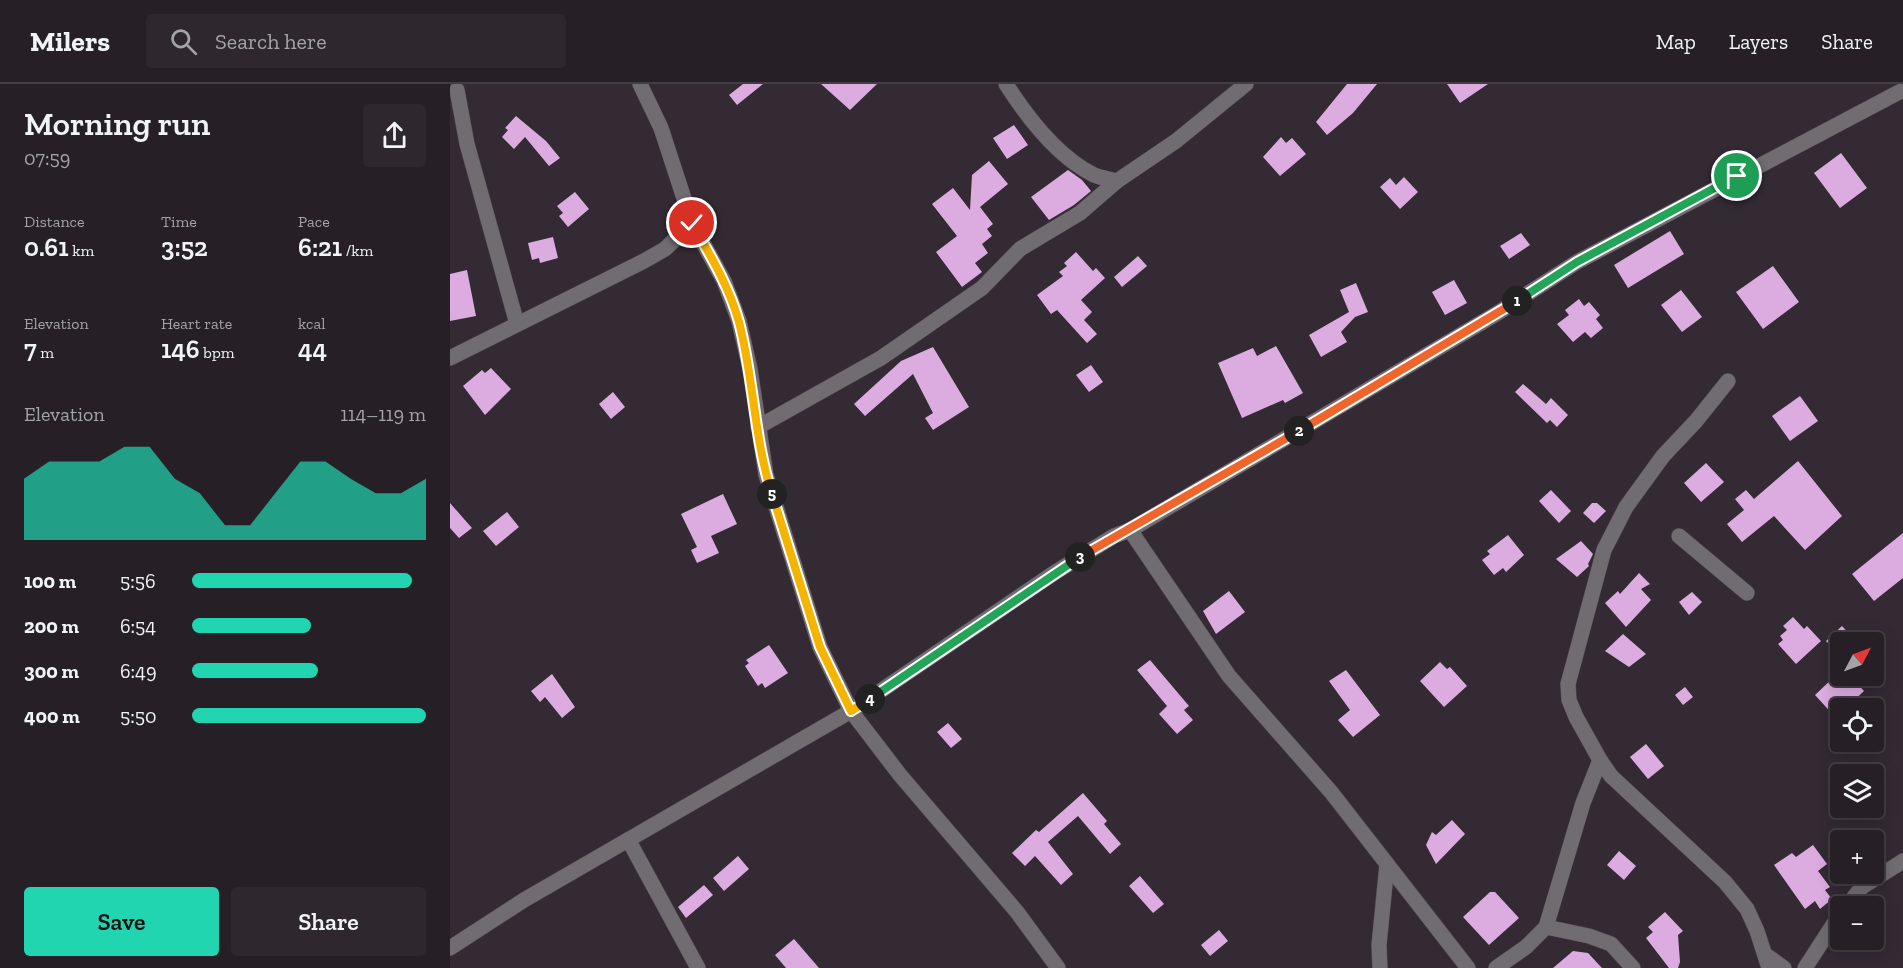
<!DOCTYPE html>
<html lang="en">
<head>
<meta charset="utf-8">
<style>
  :root { --surface:#262026; --page:#2e282e; --text:#f1f3f6; --muted:#a4a3a7; --line:#423e43; --accent:#20d5b0 }
  body { margin:0; font-family:"Zilla Slab",serif; background:var(--page); color:var(--text); height:100vh; display:flex; flex-direction:column; font-size:22px; white-space:nowrap }
  * { box-sizing:border-box; margin:0 }
  p { font-size:20px; color:var(--muted) }
  .icon { flex:none; width:33px; height:33px; fill:none; stroke:currentColor; stroke-width:2; stroke-linecap:round; stroke-linejoin:round }
  .map { position:relative; flex:1; overflow:hidden }
  .panel { display:flex; flex-direction:column; background:var(--surface); width:450px }
  .panel>* { flex:none }
  .needle { width:39px; rotate:49deg }
  .tools { position:absolute; left:1380px; top:548px; display:grid; gap:12px }
  .tools a { display:grid; place-items:center; width:54px; height:54px; border-radius:6px; background:var(--surface); box-shadow:0 3px 15px #0003,0 0 0 2px var(--line); font-size:30px }
  .pin { position:absolute; display:grid; place-items:center; width:51px; height:51px; color:#fff; margin:-26px; border:3px solid #fff; border-radius:50%; box-shadow:0 2px 6px #0007 }
  .km { position:absolute; width:30px; height:30px; margin:-15px; border-radius:50%; background:#222; color:#fff; font-size:16px; line-height:30px; text-align:center }
  .round { display:grid; place-items:center; flex:none; width:63px; height:63px; border-radius:6px; background:var(--page) }
  .headline { display:flex; align-items:center; justify-content:space-between; height:102px; padding:0 24px }
  h1 { font-size:33px; font-weight:600; line-height:45px }
  .metrics { display:grid; grid-template-columns:repeat(3,1fr); gap:9px; height:102px; padding:6px 24px }
  .metrics div { display:grid; align-content:center }
  .metrics b { font-size:26px; font-weight:600 }
  .metrics small { font-size:16px; font-weight:400 }
  .metrics p { font-size:16px }
  .chart { height:168px; padding:12px 24px }
  .chart p { display:flex; justify-content:space-between }
  .chart svg { width:100%; height:108px; margin-top:6px; fill:var(--accent); opacity:.7 }
  .cta { display:flex; gap:12px; margin-top:auto; padding:12px 24px }
  .cta a { flex:1; height:69px; border-radius:6px; background:var(--accent); color:#111; font-size:24px; font-weight:600; line-height:69px; text-align:center }
  .cta a+a { background:var(--page); color:var(--text) }
  ul { padding:0 24px; list-style:none; font-size:20px }
  li { display:grid; grid-template-columns:96px 72px 1fr; align-items:center; height:45px }
  li i { height:15px; border-radius:8px; background:var(--accent) }
  header { display:flex; align-items:center; gap:36px; box-sizing:border-box; height:84px; padding:0 30px; background:var(--surface); border-bottom:2px solid var(--line) }
  header strong { font-size:28px }
  nav { display:flex; gap:33px; margin-inline-start:auto; font-size:21px }
  .search { width:420px; height:54px; background:var(--page); display:flex; align-items:center; gap:15px; box-sizing:border-box; padding:0 21px; border-radius:6px; color:var(--muted); font-size:22px }
  main { display:flex; flex:1; min-height:0 }
  .map>svg:first-child { display:block }
</style>
</head>
<body>
<header>
<strong>Milers</strong>
<div class="search"><svg class="icon" aria-label="search" viewBox="0 0 24 24"><circle cx="10" cy="10" r="6"/><path d="M15 15l6 6"/></svg>Search here</div>
<nav><a>Map</a><a>Layers</a><a>Share</a></nav>
</header>
<main>
<section class="panel">
<div class="headline"><div><h1>Morning run</h1><p>07:59</p></div><a class="round"><svg class="icon" aria-label="share" viewBox="0 0 24 24"><path d="M12 15V3M7 8l5-5 5 5M5 13v7h14v-7"/></svg></a></div>
<div class="metrics">
<div><p>Distance</p><b>0.61<small> km</small></b></div>
<div><p>Time</p><b>3:52</b></div>
<div><p>Pace</p><b>6:21<small> /km</small></b></div>
</div>
<div class="metrics">
<div><p>Elevation</p><b>7<small> m</small></b></div>
<div><p>Heart rate</p><b>146<small> bpm</small></b></div>
<div><p>kcal</p><b>44</b></div>
</div>
<div class="chart"><p><span>Elevation</span>114–119 m</p>
<svg viewBox="0 0 160 44" preserveAspectRatio="none"><path d="M0 44V19L10 12L20 12L30 12L40 6L50 6L60 19L70 25L80 38L90 38L100 25L110 12L120 12L130 19L140 25L150 25L160 19V44z"/></svg>
</div>
<ul>
<li><b>100 m</b>5:56<i style="width:94%"></i></li>
<li><b>200 m</b>6:54<i style="width:51%"></i></li>
<li><b>300 m</b>6:49<i style="width:54%"></i></li>
<li><b>400 m</b>5:50<i style="width:100%"></i></li>
</ul>
<div class="cta"><a>Save</a><a>Share</a></div>
</section>
<div class="map">
<svg width="1453" height="884" viewBox="0 0 1453 884">
  <rect width="100%" height="100%" fill="#332a33"/>
  <g fill="#dcace1">
    <polygon points="293,0 313,0 287,21 279,11"/>
    <polygon points="371,0 427,0 400,26"/>
    <polygon points="897,0 927,0 903,29 877,51 866,38"/>
    <polygon points="997,0 1038,0 1010,19"/>
    <polygon points="66,32 96,57 110,74 99,82 75,53 64,65 52,53 58,46 55,44"/>
    <polygon points="564,41 578,61 557,75 543,54"/>
    <polygon points="831,53 836,59 842,54 856,70 830,92 813,73"/>
    <polygon points="1391,69 1417,104 1390,124 1364,89"/>
    <polygon points="539,77 558,100 530,123 543,140 537,145 542,152 532,160 538,169 525,179 532,188 512,203 486,168 507,152 482,120 503,104 520,126 522,91"/>
    <polygon points="618,86 632,96 641,107 624,121 599,136 581,113"/>
    <polygon points="954,93 968,108 950,125 930,103 940,94 946,101"/>
    <polygon points="125,108 139,125 118,143 109,132 113,129 107,122"/>
    <polygon points="1220,147 1234,170 1178,204 1164,181"/>
    <polygon points="1071,149 1080,161 1059,175 1050,162"/>
    <polygon points="103,153 108,174 90,179 89,174 82,176 78,159"/>
    <polygon points="626,168 643,187 646,184 655,194 631,216 642,228 634,236 647,250 637,259 607,226 601,230 587,211 613,192 609,188 617,182 614,179"/>
    <polygon points="688,172 697,182 672,203 664,193"/>
    <polygon points="1323,182 1349,218 1313,245 1286,208"/>
    <polygon points="17,186 26,232 0,237 0,190"/>
    <polygon points="1004,196 1017,219 995,231 982,208"/>
    <polygon points="906,199 918,228 905,233 891,248 897,258 871,273 859,251 899,228 890,206"/>
    <polygon points="1231,206 1252,233 1232,248 1211,221"/>
    <polygon points="1129,215 1134,222 1139,218 1150,231 1146,235 1153,244 1141,254 1135,248 1123,258 1107,240 1119,231 1115,226"/>
    <polygon points="826,262 853,309 835,319 833,316 792,334 768,279 803,264 807,272"/>
    <polygon points="483,263 519,323 483,346 475,334 483,329 463,290 415,332 404,320 451,277"/>
    <polygon points="641,281 653,298 639,308 626,291"/>
    <polygon points="41,284 61,305 35,331 13,302 32,286 35,289"/>
    <polygon points="1073,300 1096,320 1101,314 1118,331 1107,343 1100,336 1097,339 1065,308"/>
    <polygon points="163,308 175,323 161,335 149,320"/>
    <polygon points="1350,312 1368,337 1340,357 1322,332"/>
    <polygon points="1348,377 1392,432 1355,466 1324,432 1292,458 1277,440 1294,426 1285,415 1296,406 1304,415"/>
    <polygon points="1256,379 1274,398 1251,418 1234,399"/>
    <polygon points="1101,406 1121,427 1109,439 1089,417"/>
    <polygon points="273,410 287,440 261,452 269,469 247,479 241,466 247,463 231,430"/>
    <polygon points="0,419 22,444 9,454 0,444"/>
    <polygon points="1142,419 1147,419 1156,427 1144,439 1133,429"/>
    <polygon points="57,428 69,443 46,462 33,447"/>
    <polygon points="1453,449 1453,494 1424,517 1402,490"/>
    <polygon points="1058,451 1074,471 1056,488 1053,484 1044,491 1032,476 1040,470 1037,467"/>
    <polygon points="1131,457 1143,470 1138,480 1139,482 1127,493 1106,475"/>
    <polygon points="1189,489 1200,500 1191,505 1201,516 1176,543 1155,519 1168,507 1170,510"/>
    <polygon points="779,507 795,528 766,550 753,527"/>
    <polygon points="1242,508 1252,518 1239,531 1229,518"/>
    <polygon points="1343,533 1354,545 1357,542 1371,557 1346,580 1328,560 1333,556 1330,552 1337,546 1333,542"/>
    <polygon points="1392,542 1402,553 1397,558 1390,558 1390,564 1386,568 1376,557"/>
    <polygon points="1173,550 1196,570 1179,583 1155,567"/>
    <polygon points="319,561 338,589 315,604 312,599 308,602 295,582 299,579 296,576"/>
    <polygon points="700,576 739,622 734,626 743,636 727,650 709,630 717,622 687,586"/>
    <polygon points="990,578 997,585 1000,583 1017,602 994,623 970,597"/>
    <polygon points="896,586 930,631 903,653 888,636 900,626 879,597"/>
    <polygon points="102,590 125,623 112,634 95,613 90,618 81,607"/>
    <polygon points="1386,591 1399,591 1414,607 1396,624 1390,624 1390,629 1386,634 1365,611"/>
    <polygon points="1235,603 1243,613 1233,621 1225,611"/>
    <polygon points="498,639 512,655 501,664 487,648"/>
    <polygon points="1196,660 1214,682 1198,695 1180,673"/>
    <polygon points="633,709 657,737 654,740 671,760 660,770 628,732 598,758 623,790 611,801 585,772 575,782 562,769 586,746 589,748"/>
    <polygon points="1002,736 1015,750 986,780 976,761 982,748 986,751"/>
    <polygon points="1363,761 1377,780 1368,787 1380,803 1375,806 1382,815 1370,825 1365,817 1355,825 1324,781 1342,769 1346,773"/>
    <polygon points="1169,767 1186,782 1174,796 1157,781"/>
    <polygon points="288,772 299,785 274,807 263,794"/>
    <polygon points="690,792 714,820 703,829 679,802"/>
    <polygon points="254,801 263,811 236,834 228,823"/>
    <polygon points="1040,808 1045,808 1069,834 1039,861 1013,833"/>
    <polygon points="1215,828 1233,847 1228,851 1230,878 1228,884 1219,884 1196,854 1203,848 1198,843"/>
    <polygon points="769,846 778,857 760,872 751,861"/>
    <polygon points="344,855 369,884 336,884 325,871"/>
    <polygon points="1123,867 1138,869 1152,884 1103,884"/>
  </g>
  <g fill="none" stroke-linecap="round" stroke-linejoin="round">
    <g stroke="#4e454e" stroke-width="16">
      <g id="minor">
        <polyline points="190,0 211,44 242,139 274,197 289,237 300,285 316,391 370,563 401,627 450,691 567,828 608,884"/>
        <path d="M556,0C577,33 608,73 644,91C651,94 660,95 667,97"/>
        <polyline points="7,6 17,60 67,240"/>
        <polyline points="0,274 194,177 215,165 242,139"/>
        <polyline points="1278,297 1246,337 1213,372 1176,423 1154,466 1118,600 1119,616 1126,633 1150,676 1161,692 1275,798 1297,825 1307,847 1319,884"/>
        <polyline points="308,343 431,274 532,204 570,165 630,129 667,97 726,57 796,0"/>
        <polyline points="680,446 779,592 881,708 1018,884"/>
        <polyline points="1229,452 1297,509"/>
        <polyline points="179,757 248,884"/>
        <polyline points="1397,822 1412,803 1453,777"/>
        <polyline points="1096,843 1139,852 1161,860 1183,884"/>
        <polyline points="0,864 74,816 401,627 604,489 664,452 680,446 1046,230 1127,178 1453,6"/>
        <polyline points="1316,871 1334,884"/>
        <polyline points="930,884 929,861 937,780"/>
        <polyline points="1046,884 1076,863 1096,843 1133,719 1150,676"/>
        <polyline points="1355,884 1390,830"/>
      </g>
    </g>
    <use href="#minor" stroke="#716c71" stroke-width="15"/>
  </g>
  <g fill="none" stroke-linecap="round" stroke-linejoin="round">
    <g stroke="#fff" stroke-width="12">
      <polyline id="split-1" points="1067,217 1127,178 1287,92"/>
    </g>
    <g stroke="#fff" stroke-width="12">
      <polyline id="split-2" points="849,347 1067,217"/>
    </g>
    <g stroke="#fff" stroke-width="12">
      <polyline id="split-3" points="630,473 849,347"/>
    </g>
    <g stroke="#fff" stroke-width="12">
      <polyline id="split-4" points="420,615 630,473"/>
    </g>
    <g stroke="#fff" stroke-width="12">
      <polyline id="split-5" points="322,410 370,563 401,627 420,615"/>
    </g>
    <g stroke="#fff" stroke-width="12">
      <path id="split-6" d="M242,139C260,171 279,202 289,238C304,295 304,355 322,410"/>
    </g>
    <use href="#split-1" stroke="#22a559" stroke-width="8"/>
    <use href="#split-2" stroke="#f0652b" stroke-width="8"/>
    <use href="#split-3" stroke="#f0652b" stroke-width="8"/>
    <use href="#split-4" stroke="#22a559" stroke-width="8"/>
    <use href="#split-5" stroke="#f5b400" stroke-width="8"/>
    <use href="#split-6" stroke="#f5b400" stroke-width="8"/>
  </g>
</svg>
<div class="tools">
<a><svg class="needle" viewBox="-14 -14 28 28"><path d="M0-13l5 13h-10z" fill="#e53935"/><path d="M0 13l5-13h-10z" fill="#a4a3a7"/></svg></a>
<a><svg class="icon" aria-label="locate" viewBox="0 0 24 24"><circle cx="12" cy="12" r="6"/><path d="M12 2v4M12 18v4M2 12h4M18 12h4"/></svg></a>
<a><svg class="icon" aria-label="layers" viewBox="0 0 24 24"><path d="M12 4l9 5-9 5-9-5zM3 14l9 5 9-5"/></svg></a>
<a>+</a>
<a>−</a>
</div>
<div class="pin" style="left:1287px;top:92px;background:#1e9e55"><svg class="icon" aria-label="arrive" viewBox="0 0 24 24"><path d="M6 21V4h12l-3 4 3 4H6"/></svg></div>
<div class="pin" style="left:242px;top:139px;background:#d93025"><svg class="icon" aria-label="check" viewBox="0 0 24 24"><path d="M5 12l5 5 9-10"/></svg></div>
<b class="km" style="left:1067px;top:217px">1</b>
<b class="km" style="left:849px;top:347px">2</b>
<b class="km" style="left:630px;top:473px">3</b>
<b class="km" style="left:420px;top:615px">4</b>
<b class="km" style="left:322px;top:410px">5</b>
</div>
</main>
</body>
</html>
